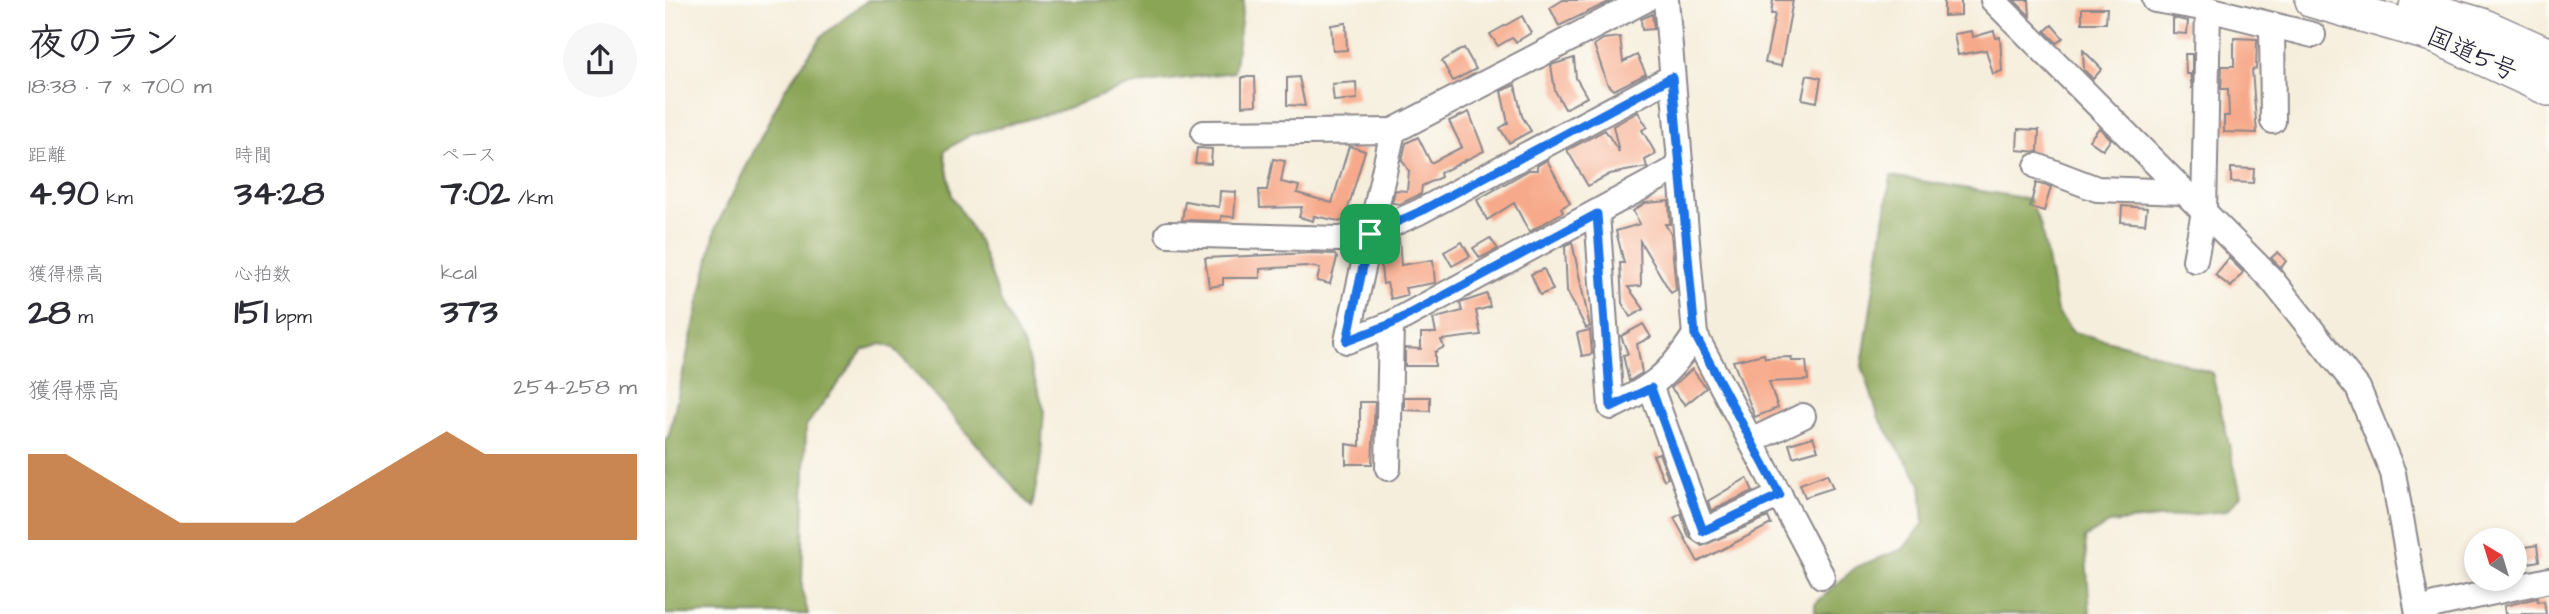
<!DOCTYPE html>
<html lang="ja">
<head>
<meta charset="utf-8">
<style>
  :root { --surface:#fff; --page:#f7f7f7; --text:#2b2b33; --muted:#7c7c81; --accent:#b45309 }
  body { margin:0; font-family:"Architects Daughter","Klee One",sans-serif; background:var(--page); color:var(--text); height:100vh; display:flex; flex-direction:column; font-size:26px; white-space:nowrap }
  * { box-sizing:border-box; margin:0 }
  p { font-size:23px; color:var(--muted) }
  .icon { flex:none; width:38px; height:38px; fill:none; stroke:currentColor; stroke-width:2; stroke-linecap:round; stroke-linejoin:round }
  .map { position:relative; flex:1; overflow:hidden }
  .panel { display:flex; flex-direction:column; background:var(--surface); width:665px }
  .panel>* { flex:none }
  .needle { width:46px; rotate:322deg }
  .tools { position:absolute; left:1799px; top:528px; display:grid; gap:14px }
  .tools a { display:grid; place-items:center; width:63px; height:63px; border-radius:50%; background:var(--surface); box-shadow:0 4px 10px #0003; font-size:35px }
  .pin { position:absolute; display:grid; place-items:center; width:60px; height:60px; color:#fff; margin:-30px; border-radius:14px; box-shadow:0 4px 10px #0006 }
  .round { display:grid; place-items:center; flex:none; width:74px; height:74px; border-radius:37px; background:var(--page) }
  .headline { display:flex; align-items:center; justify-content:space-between; height:119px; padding:0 28px }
  h1 { font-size:38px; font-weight:700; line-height:52px }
  .metrics { display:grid; grid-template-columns:repeat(3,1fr); gap:10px; height:119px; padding:7px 28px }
  .metrics div { display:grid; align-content:center }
  .metrics b { font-size:35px; font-weight:700 }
  .metrics small { font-size:19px; font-weight:400 }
  .metrics p { font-size:19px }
  .chart { height:196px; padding:14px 28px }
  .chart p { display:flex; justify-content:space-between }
  .chart svg { width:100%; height:126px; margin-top:7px; fill:var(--accent); opacity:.7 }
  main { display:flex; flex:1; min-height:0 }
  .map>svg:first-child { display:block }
</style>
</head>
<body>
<main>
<section class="panel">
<div class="headline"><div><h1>夜のラン</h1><p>18:38 · 7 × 700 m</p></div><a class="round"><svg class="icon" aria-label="share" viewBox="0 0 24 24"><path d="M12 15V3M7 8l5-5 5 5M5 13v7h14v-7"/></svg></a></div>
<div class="metrics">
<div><p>距離</p><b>4.90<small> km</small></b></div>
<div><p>時間</p><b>34:28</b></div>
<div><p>ペース</p><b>7:02<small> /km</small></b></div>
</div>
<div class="metrics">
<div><p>獲得標高</p><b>28<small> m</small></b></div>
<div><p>心拍数</p><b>151<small> bpm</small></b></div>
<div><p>kcal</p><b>373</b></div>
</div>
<div class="chart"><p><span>獲得標高</span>254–258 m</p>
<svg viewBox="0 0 160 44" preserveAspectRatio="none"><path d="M0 44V14L10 14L20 22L30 30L40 38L50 38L60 38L70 38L80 30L90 22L100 14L110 6L120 14L130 14L140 14L150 14L160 14V44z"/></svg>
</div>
</section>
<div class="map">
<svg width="1884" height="614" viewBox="0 0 1884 614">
  <rect width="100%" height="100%" fill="#fdfcf7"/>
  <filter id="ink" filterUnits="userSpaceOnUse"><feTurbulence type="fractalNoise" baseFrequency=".0143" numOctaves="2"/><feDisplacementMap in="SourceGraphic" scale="14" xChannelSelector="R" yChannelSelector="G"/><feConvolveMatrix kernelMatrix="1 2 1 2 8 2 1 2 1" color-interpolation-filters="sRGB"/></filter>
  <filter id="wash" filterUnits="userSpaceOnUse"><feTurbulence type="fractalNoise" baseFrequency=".00686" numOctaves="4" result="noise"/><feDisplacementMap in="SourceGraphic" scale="28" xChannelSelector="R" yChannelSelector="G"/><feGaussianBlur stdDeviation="1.57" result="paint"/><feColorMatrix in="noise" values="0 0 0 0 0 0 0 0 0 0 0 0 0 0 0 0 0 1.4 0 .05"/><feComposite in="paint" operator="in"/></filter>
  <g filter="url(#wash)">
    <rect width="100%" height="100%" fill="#f6eedc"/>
    <g fill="#8ba556" stroke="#566448" stroke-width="2">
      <polygon points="203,0 579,0 569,72 465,85 397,110 305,135 279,151 287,196 315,244 339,310 360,349 379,409 376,459 367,508 229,348 217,344 198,350 141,426 137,588 143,614 0,614 0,440 4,435 51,227 120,89 157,36"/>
      <polygon points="1226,176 1364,199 1376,226 1392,312 1408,332 1477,349 1547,373 1576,495 1561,511 1445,523 1420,538 1425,614 1150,614 1150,604 1191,567 1238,549 1259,523 1256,484 1214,418 1197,366"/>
    </g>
    <g id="blocks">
      <g fill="#f7aa8b">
        <polygon points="898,0 948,0 894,26 885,8"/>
        <polygon points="1108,0 1128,0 1116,66 1100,63 1110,14 1106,14"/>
        <polygon points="1279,0 1296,0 1296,15 1279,16"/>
        <polygon points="1349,0 1364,0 1365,16"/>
        <polygon points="1417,8 1442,8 1441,23 1417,23"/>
        <polygon points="987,14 989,29 977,30 976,19"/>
        <polygon points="857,16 866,33 851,42 847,38 833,46 825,34"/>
        <polygon points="1508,18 1523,21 1522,34 1508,33"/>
        <polygon points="681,23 682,50 668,51 666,25"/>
        <polygon points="1387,25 1398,38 1392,43 1380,31"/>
        <polygon points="1307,31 1308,37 1329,31 1331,38 1335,37 1337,71 1328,74 1321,50 1293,55 1289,34"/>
        <polygon points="955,37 958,62 972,55 981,74 949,90 942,83 929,45 938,39"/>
        <polygon points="1569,38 1592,39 1591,69 1587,70 1592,133 1559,132 1559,116 1564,116 1563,89 1556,89 1557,66 1569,66"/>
        <polygon points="799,48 811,69 788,81 777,61"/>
        <polygon points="1418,50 1437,69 1428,79 1419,70"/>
        <polygon points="1520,54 1527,54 1527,89 1525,74 1521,74"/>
        <polygon points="909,58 911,78 922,97 900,109 890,91 886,65"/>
        <polygon points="1142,75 1156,78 1152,102 1137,99"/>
        <polygon points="577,77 590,77 591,105 577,106"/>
        <polygon points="634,77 640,106 622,105 622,78"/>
        <polygon points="691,82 692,99 669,101 667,84"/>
        <polygon points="850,85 857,116 866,131 844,143 835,128 843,123 836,91"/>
        <polygon points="804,112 819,151 775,173 776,177 757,186 756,194 735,204 727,203 730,190 742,191 744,171 737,160 741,143 753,137 766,163 797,147 784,121"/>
        <polygon points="973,112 982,127 977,130 991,154 980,160 982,167 945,174 923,186 902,150 940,130 954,152 948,126"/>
        <polygon points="1434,128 1446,139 1438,150 1424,140"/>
        <polygon points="1353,129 1374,130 1373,152 1352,150"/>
        <polygon points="684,146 700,151 679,222 649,216 648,221 634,217 637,207 595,208 594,190 602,190 608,159 620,161 616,182 634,186 632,193 667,203"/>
        <polygon points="532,148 547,149 546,164 530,163"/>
        <polygon points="882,160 905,203 896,208 898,212 864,232 849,203 822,220 812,200 864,170 872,170 872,166"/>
        <polygon points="1566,168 1589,169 1588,183 1566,182"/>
        <polygon points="1371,183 1386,187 1379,211 1365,207"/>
        <polygon points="555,191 571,192 569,217 556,216 556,221 517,220 520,201 554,207"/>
        <polygon points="1004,201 1005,224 1000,224 1006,234 1011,290 1006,293 975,241 976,286 963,287 979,309 965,317 957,303 955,263 959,263 951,231 975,224 968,211 980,203"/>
        <polygon points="1457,206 1482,208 1480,224 1456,222"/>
        <polygon points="734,238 736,265 768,260 770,283 740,288 742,295 726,299 722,283 718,284 715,259 718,244"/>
        <polygon points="825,238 833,249 815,258 808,248"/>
        <polygon points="797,242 805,256 787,266 779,252"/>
        <polygon points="907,242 925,327 921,328 902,291 900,246"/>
        <polygon points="1613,252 1621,261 1616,268 1606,258"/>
        <polygon points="647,253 669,254 672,258 665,284 652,281 655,268 641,266 595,269 595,278 558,278 558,285 544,287 540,258"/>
        <polygon points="1564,258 1578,272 1566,287 1550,275"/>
        <polygon points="879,269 888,290 875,295 866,274"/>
        <polygon points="822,294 825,307 811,311 816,335 776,340 779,347 770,352 770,366 740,366 740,348 756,349 756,333 771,333 768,319 797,311 795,303"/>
        <polygon points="978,324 986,337 972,344 977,373 964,381 958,355 963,354 956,336"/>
        <polygon points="925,330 927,354 917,356 912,333"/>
        <polygon points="1099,354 1100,358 1127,357 1126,361 1141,361 1143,380 1104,382 1113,408 1090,417 1068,361"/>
        <polygon points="1027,369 1041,388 1020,405 1006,388"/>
        <polygon points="739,397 765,397 765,411 739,410"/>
        <polygon points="695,402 710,402 707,464 681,464 681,444 695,446"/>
        <polygon points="1148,437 1153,450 1128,457 1124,444"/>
        <polygon points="994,453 1003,478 999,480 988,455"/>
        <polygon points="1162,474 1168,488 1140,497 1135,484"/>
        <polygon points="1082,478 1088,491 1046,511 1043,501"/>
        <polygon points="1016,514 1024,537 1037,546 1103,517 1106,524 1033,562 1009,518"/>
        <polygon points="1872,545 1874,561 1853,565 1851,549"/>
        <polygon points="1872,598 1873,602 1879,601 1881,614 1840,614 1839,606"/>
      </g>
    </g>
  </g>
  <g filter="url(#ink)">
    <use href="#blocks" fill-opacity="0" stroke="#8c888c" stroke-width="2"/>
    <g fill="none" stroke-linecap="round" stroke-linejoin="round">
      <g stroke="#8c888c" stroke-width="28">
        <g id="minor">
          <polyline points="980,0 728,131 682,341 726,324 1016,166"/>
          <polyline points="1001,0 1030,335 1157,576"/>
          <polyline points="1328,0 1607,280 1693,388 1728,473 1753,614"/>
          <polyline points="1490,0 1543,9 1648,35"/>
          <polyline points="1607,25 1608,121"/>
          <polyline points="539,133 728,131"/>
          <polyline points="1372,166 1432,189 1519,192"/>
          <path d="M932,214L946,407C988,387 1004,375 1030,335"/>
          <polyline points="503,234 674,239 705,234 754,212 1007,77"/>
          <polyline points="1530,260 1539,212 1543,9"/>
          <polyline points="986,388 1038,531 1115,495"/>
          <polyline points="1088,440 1138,416"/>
          <polyline points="723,468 726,324"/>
          <polyline points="1756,614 1770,605 1884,580"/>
        </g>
      </g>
      <g stroke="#8c888c" stroke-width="38">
        <g id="highway">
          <polyline points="1648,0 1767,34 1884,88"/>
          <polyline points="1752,7 1817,26 1884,56"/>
        </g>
      </g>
      <use href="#minor" stroke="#fff" stroke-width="24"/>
      <use href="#highway" stroke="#fff" stroke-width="35"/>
    </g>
  </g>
  <g fill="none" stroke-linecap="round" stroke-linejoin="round" filter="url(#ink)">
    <g stroke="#fff" stroke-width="14">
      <polygon id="route" points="1007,77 1030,335 1115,495 1038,531 986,388 946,407 932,214 726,324 682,341 705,234 754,212"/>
    </g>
    <use href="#route" stroke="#1a73e8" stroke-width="9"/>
  </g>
  <g text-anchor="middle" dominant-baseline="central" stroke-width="5" stroke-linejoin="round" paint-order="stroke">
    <g font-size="26" fill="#22223b" stroke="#fdfcf7">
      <text transform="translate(1807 54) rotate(24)">国道5号</text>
    </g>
  </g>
</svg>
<div class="tools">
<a><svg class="needle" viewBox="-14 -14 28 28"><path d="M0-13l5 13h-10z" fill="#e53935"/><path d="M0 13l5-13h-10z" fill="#7c7c81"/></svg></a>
</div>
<div class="pin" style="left:705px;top:234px;background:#1e9e55"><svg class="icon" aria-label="arrive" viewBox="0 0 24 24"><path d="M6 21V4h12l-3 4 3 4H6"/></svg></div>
</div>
</main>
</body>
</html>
